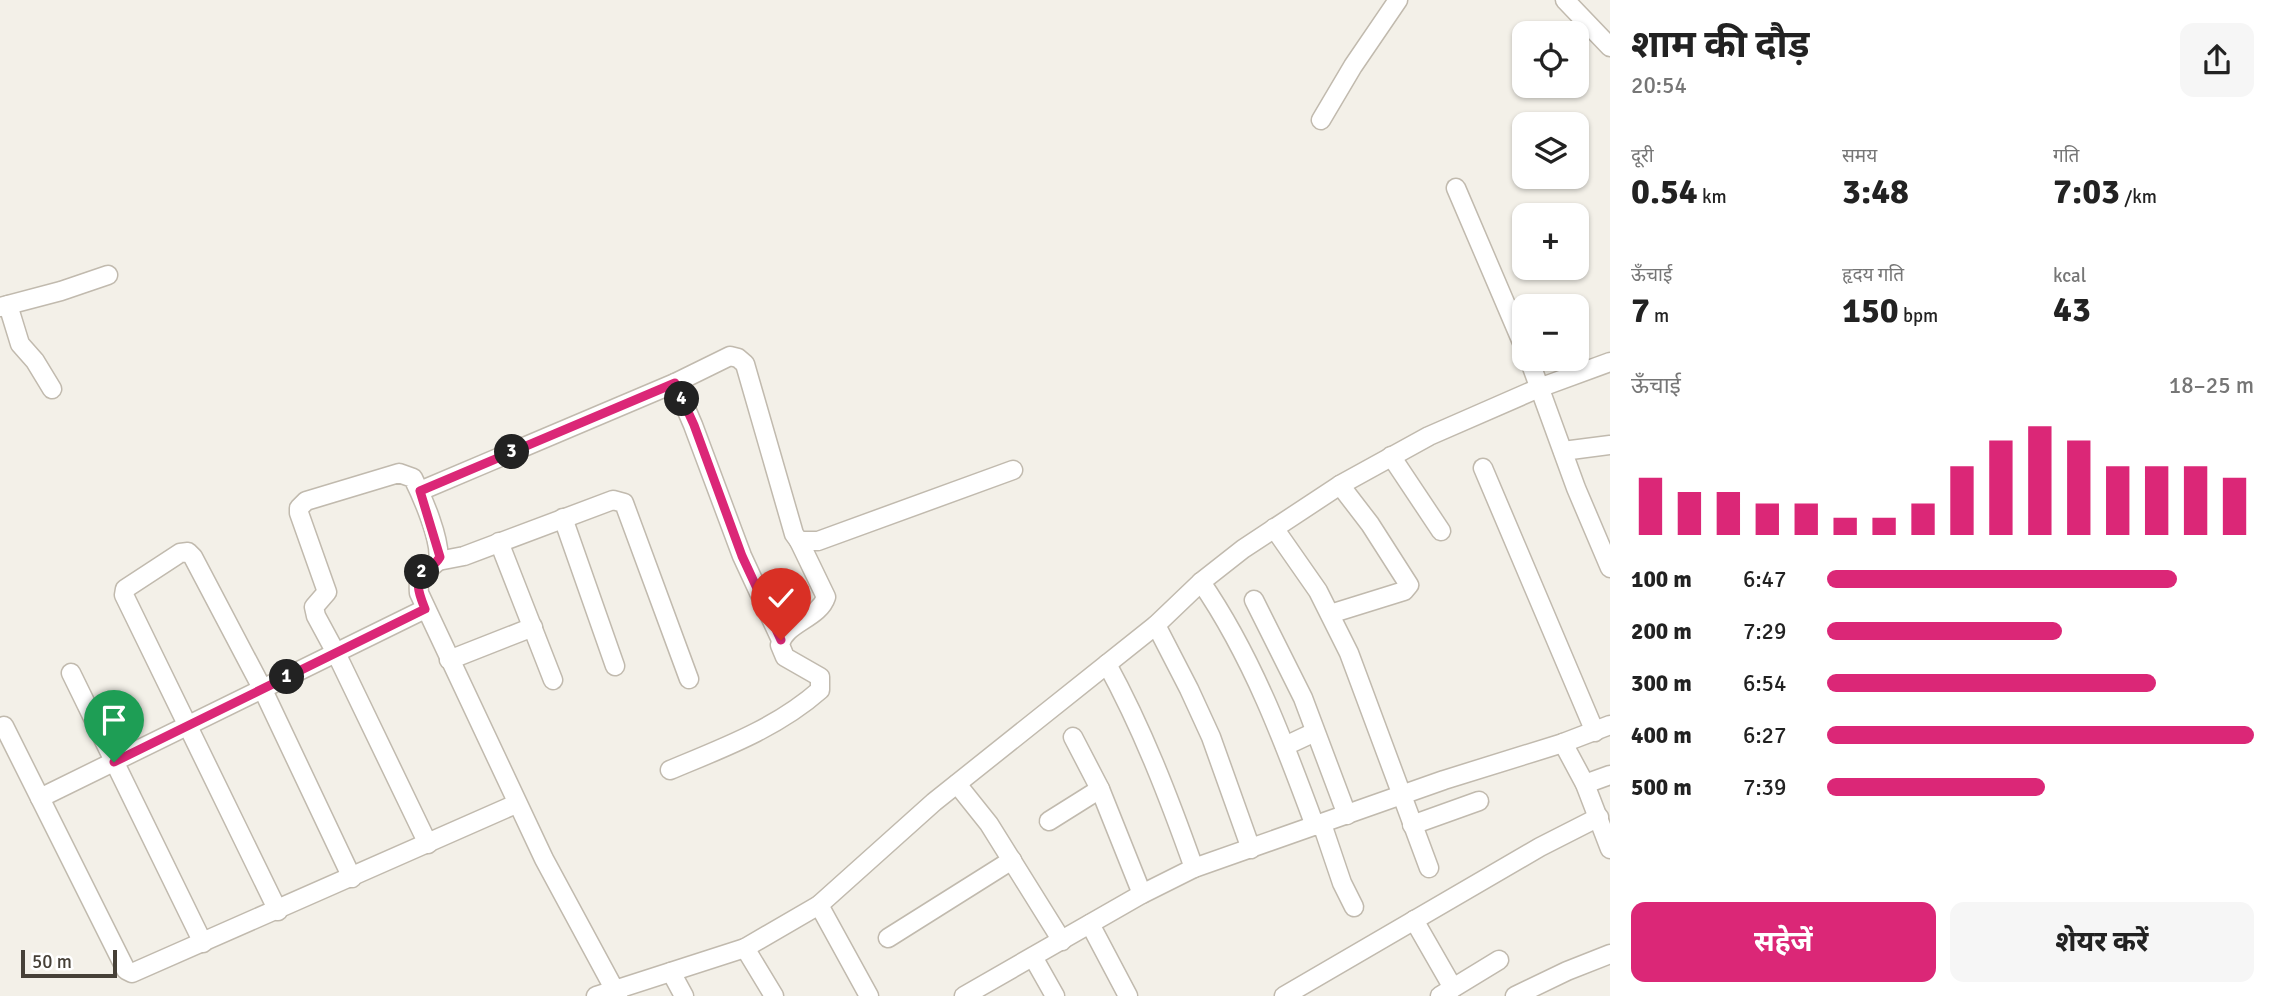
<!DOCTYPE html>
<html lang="hi">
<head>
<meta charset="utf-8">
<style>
  :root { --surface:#fff; --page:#f6f6f6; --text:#222; --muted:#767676; --accent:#db2777 }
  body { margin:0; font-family:Signika,"Noto Sans Devanagari",sans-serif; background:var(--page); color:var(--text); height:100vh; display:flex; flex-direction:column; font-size:26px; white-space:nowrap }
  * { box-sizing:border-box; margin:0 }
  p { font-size:23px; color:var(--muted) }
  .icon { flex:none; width:38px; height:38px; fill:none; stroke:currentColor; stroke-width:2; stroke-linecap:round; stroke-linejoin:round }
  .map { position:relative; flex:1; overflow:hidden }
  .details { display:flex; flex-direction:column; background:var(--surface); width:665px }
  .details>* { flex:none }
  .tools { position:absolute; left:1512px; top:21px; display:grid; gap:14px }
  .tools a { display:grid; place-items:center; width:77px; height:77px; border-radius:14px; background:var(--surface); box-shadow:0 2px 5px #0004; font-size:35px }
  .scale { position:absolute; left:21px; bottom:18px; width:96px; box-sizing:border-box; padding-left:7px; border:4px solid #464037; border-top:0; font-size:19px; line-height:24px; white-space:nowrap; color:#464037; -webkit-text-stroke:5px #fff; paint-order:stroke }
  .pin { position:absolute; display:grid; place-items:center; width:60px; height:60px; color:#fff; margin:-72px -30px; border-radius:50% 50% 50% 0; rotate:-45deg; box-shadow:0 0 7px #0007 }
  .pin .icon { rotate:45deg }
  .km { position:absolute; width:35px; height:35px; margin:-18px; border-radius:50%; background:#222; color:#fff; font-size:19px; line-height:35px; text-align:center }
  .round { display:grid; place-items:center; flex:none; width:74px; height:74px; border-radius:14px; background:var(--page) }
  .summary { display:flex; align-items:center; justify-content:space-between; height:119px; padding:0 21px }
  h1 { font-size:38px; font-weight:700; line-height:52px }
  .metrics { display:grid; grid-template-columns:repeat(3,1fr); gap:10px; height:119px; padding:7px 21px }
  .metrics div { display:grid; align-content:center }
  .metrics b { font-size:35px; font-weight:700 }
  .metrics small { font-size:19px; font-weight:400 }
  .metrics p { font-size:19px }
  .chart { height:196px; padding:14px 21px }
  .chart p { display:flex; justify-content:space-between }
  .chart svg { width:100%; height:126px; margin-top:7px; stroke:var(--accent); stroke-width:6 }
  .cta { display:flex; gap:14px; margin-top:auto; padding:14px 21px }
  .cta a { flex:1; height:80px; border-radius:14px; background:var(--accent); color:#fff; font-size:28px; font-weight:700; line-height:80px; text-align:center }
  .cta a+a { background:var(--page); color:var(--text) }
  ul { padding:0 21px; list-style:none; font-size:23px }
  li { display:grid; grid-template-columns:112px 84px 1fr; align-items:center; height:52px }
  li i { height:18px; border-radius:9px; background:var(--accent) }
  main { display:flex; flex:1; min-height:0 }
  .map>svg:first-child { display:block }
</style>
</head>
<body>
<main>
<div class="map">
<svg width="1610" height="996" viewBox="0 0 1610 996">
  <rect width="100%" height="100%" fill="#f3f0e8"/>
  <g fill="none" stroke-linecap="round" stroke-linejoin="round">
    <g stroke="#c1baae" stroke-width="21">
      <g id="minor">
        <polyline points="1565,0 1610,47"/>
        <polyline points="1321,120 1353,66 1398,0"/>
        <polyline points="1456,188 1524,347"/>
        <polyline points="8,305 20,344 35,361 52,389"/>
        <polyline points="0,307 61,291 108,275"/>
        <polyline points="1529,359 1576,488 1610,568"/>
        <polyline points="675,383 693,425 742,556 781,640"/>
        <polyline points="1563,451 1610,445"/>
        <polyline points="1391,456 1441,531"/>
        <polyline points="1483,468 1595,732"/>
        <polyline points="420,491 675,383 730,356 738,358 745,364 794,534 799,541 818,541 1013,470"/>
        <polyline points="563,518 615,666"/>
        <polyline points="1274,528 1318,591 1349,653 1429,868"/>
        <polyline points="499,542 553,680"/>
        <polyline points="438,561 464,556 613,500 624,503 689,679"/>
        <path d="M1201,582C1252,656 1284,742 1315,826"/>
        <polyline points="1254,600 1303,698 1347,815"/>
        <polyline points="1330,614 1404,591 1409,585 1370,524 1340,485"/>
        <polyline points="1156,625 1189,689 1211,737 1251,849"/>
        <polyline points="449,660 533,627"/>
        <path d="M1107,664C1143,730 1169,798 1194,868"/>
        <polyline points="71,673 203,943"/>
        <polyline points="4,726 126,970 132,973 516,804"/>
        <polyline points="1073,737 1100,789 1142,894"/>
        <polyline points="1563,743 1585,784 1610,849"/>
        <polyline points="1285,746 1315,732"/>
        <path d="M670,770C723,748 777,728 820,690V677L785,657L780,645C784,623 819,619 826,597L799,541"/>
        <polyline points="957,784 989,824 1062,941"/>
        <polyline points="1585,784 1610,775"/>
        <polyline points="40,798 425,609"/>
        <polyline points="1049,821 1100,789"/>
        <polyline points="1322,824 1342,883 1354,907"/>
        <polyline points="1412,825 1479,801"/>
        <path d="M428,844L336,653L316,616L314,607L327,592L299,513V508L306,501L399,473L413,478C422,496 442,542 438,561C425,574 417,571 419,593L544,859L618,996"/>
        <polyline points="819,905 869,996"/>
        <polyline points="278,911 124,595 125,589 180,553 188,552 193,557 263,690 352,878"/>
        <polyline points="1414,920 1453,988"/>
        <polyline points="1090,924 1128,996"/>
        <polyline points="888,938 1012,860"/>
        <polyline points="745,948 774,996"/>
        <polyline points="1033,957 1055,996"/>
        <polyline points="671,972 684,996"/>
        <polyline points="596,996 745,948 819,905 934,802 1156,625 1201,582 1243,549 1340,485 1429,436 1539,388 1610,362"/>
        <polyline points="964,996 1142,894 1194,868 1444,780 1563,743 1610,725"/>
        <polyline points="1284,996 1540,847 1599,817"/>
        <polyline points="1440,996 1499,960"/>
        <polyline points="1515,996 1567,971 1610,954"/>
      </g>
    </g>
    <use href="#minor" stroke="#fff" stroke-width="18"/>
  </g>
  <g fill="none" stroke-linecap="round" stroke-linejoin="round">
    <g stroke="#fff" stroke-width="14">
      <path id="route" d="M114,762L425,609C420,596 412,579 427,569C433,565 436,564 440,557L420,491L675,383L694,425L742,556L781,640"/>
    </g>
    <use href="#route" stroke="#db2777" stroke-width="9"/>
  </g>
</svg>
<div class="tools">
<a><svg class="icon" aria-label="locate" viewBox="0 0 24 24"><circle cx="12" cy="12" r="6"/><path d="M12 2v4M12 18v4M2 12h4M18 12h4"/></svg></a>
<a><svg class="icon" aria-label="layers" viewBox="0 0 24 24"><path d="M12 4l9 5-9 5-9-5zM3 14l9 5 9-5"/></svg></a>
<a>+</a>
<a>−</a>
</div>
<div class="scale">50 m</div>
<div class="pin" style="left:114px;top:762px;background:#1e9e55"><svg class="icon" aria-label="arrive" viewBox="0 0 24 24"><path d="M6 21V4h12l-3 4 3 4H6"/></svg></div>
<div class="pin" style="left:781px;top:640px;background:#d93025"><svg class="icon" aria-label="check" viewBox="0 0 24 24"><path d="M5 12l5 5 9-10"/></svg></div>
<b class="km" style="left:287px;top:677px">1</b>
<b class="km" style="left:422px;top:572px">2</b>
<b class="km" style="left:512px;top:452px">3</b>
<b class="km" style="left:682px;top:399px">4</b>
</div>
<section class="details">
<div class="summary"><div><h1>शाम की दौड़</h1><p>20:54</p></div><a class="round"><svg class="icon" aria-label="share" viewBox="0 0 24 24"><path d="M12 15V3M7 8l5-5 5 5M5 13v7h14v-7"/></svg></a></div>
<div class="metrics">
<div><p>दूरी</p><b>0.54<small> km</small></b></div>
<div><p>समय</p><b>3:48</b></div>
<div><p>गति</p><b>7:03<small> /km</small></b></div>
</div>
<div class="metrics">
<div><p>ऊँचाई</p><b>7<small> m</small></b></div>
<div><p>हृदय गति</p><b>150<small> bpm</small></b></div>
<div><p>kcal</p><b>43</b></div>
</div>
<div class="chart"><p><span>ऊँचाई</span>18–25 m</p>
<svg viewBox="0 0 160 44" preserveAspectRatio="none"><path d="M5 44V24M15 44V29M25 44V29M35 44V33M45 44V33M55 44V38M65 44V38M75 44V33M85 44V20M95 44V11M105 44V6M115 44V11M125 44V20M135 44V20M145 44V20M155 44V24"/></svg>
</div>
<ul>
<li><b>100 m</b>6:47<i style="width:82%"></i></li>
<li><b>200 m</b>7:29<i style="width:55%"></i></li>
<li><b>300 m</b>6:54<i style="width:77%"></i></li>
<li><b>400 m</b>6:27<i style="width:100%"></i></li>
<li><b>500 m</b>7:39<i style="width:51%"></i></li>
</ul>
<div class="cta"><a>सहेजें</a><a>शेयर करें</a></div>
</section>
</main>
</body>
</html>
